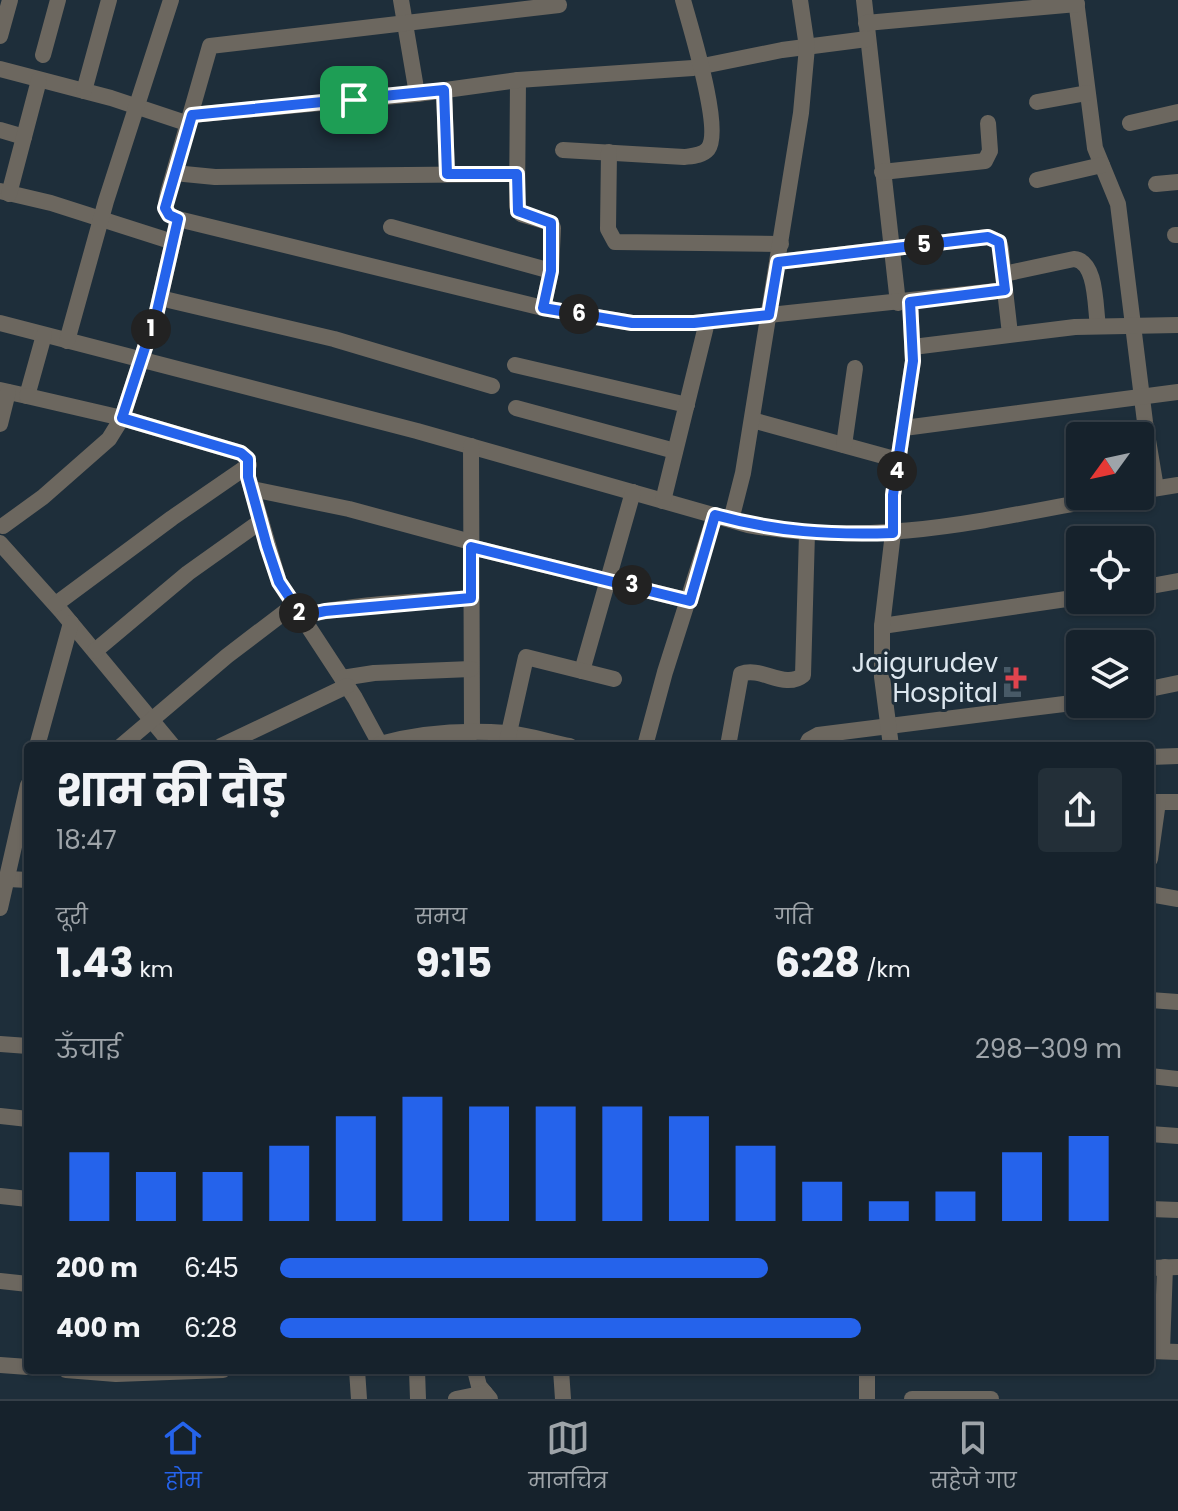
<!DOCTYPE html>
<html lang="hi">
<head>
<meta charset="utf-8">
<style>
  :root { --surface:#16222c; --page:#232f38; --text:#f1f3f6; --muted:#9ea4a9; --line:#353f48; --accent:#2563eb }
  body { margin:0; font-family:Poppins,"Noto Sans Devanagari",sans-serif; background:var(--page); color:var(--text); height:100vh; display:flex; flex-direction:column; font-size:30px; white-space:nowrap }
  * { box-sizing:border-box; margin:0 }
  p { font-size:26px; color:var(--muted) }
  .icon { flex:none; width:44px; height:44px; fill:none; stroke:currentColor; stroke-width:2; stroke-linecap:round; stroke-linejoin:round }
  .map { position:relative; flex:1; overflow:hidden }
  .details { position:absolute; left:24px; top:742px; width:1130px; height:632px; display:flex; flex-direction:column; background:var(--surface); border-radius:8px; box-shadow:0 2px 6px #0004,0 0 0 2px var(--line) }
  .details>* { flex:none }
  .needle { width:52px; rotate:237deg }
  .buttons { position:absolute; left:1066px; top:422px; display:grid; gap:16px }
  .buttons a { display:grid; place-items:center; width:88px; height:88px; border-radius:8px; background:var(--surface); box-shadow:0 2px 6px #0004,0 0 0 2px var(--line); font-size:40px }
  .pin { position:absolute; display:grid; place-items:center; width:68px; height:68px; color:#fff; margin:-34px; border-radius:16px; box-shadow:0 4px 12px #0006 }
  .km { position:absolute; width:40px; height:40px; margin:-20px; border-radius:50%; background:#222; color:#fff; font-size:22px; line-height:40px; text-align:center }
  .round { display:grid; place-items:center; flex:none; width:84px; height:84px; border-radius:8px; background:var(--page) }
  .overview { display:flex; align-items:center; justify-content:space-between; height:136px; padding:0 32px }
  h1 { font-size:44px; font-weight:700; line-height:60px }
  .figures { display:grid; grid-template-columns:repeat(3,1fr); gap:12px; height:136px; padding:8px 32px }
  .figures div { display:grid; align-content:center }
  .figures b { font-size:40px; font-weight:700 }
  .figures small { font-size:22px; font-weight:400 }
  .figures p { font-size:22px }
  .chart { height:224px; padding:16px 32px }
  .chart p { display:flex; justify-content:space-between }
  .chart svg { width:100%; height:144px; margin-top:8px; stroke:var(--accent); stroke-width:6 }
  ul { padding:0 32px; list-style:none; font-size:26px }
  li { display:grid; grid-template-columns:128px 96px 1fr; align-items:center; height:60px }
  li i { height:20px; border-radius:10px; background:var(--accent) }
  .dock { display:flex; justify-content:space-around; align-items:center; height:112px; border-top:2px solid var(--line); background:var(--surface); font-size:22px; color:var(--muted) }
  .dock a { display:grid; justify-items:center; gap:4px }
  .dock .active { color:var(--accent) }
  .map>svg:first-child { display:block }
</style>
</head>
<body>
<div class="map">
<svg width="1178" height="1399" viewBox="0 0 1178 1399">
  <rect width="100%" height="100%" fill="#1e2e3a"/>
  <rect fill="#485a67" x="1004" y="667" width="17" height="30"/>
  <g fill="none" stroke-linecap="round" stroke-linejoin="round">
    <g stroke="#6c675f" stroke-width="16">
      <polyline points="401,0 417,94"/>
      <polyline points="864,0 898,303"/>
      <polyline points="1076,0 1095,148 1118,204 1145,422 1156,488"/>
      <path d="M559,5L210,46L168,193C165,207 163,213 178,219L543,308L632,323H694L1005,290L1010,334"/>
      <polyline points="866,23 1077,4"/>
      <polyline points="0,36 10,0"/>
      <polyline points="43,55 58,0"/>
      <polyline points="0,69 111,98 189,124"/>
      <polyline points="518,80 517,206 521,214 551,223 553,228 551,271 543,308"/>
      <polyline points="444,90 447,174"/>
      <polyline points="84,91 109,0"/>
      <polyline points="1037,102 1087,93"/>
      <polyline points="192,115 417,94 518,80 693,68 782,50 867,39"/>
      <polyline points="1130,123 1178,112"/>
      <polyline points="0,130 24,137"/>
      <path d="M563,150L684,157C692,156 702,156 708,149C723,130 690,26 683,0"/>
      <polyline points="609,152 608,229 615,242 781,244"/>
      <polyline points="882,172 985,161 990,151 988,123"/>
      <polyline points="174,173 215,177 517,174"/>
      <polyline points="1037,180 1102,165"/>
      <polyline points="1156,184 1178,182"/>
      <polyline points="0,191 51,203 173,242"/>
      <polyline points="9,194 39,80"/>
      <polyline points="391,227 551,271"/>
      <polyline points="1175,235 1178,235"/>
      <polyline points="778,262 988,237 999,242 1001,249 1005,290"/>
      <path d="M1004,274L1074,259C1097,261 1095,307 1098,326"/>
      <polyline points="160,298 334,339 492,386"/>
      <path d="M0,323L417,431L748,525C878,548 988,519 1115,496"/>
      <polyline points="67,341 106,201 171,0"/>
      <polyline points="913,347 1075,327 1178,325"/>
      <polyline points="515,365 687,405"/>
      <polyline points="0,390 27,396 44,335"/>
      <polyline points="27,396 122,418 241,453 248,459 248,477 279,582 355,698 381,746"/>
      <polyline points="516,408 675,451"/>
      <polyline points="752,420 898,460"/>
      <polyline points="0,424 8,392"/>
      <polyline points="904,428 1178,392"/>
      <polyline points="844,445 855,368"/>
      <polyline points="471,446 472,733"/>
      <polyline points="252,489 349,509 471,542"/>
      <polyline points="1140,491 1178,485"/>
      <polyline points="663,501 707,322"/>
      <polyline points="731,520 743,473 801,113 807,47 800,0"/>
      <polyline points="3,526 43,497 109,439 122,418 157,311 178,219"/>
      <polyline points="0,543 61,611 173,746"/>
      <polyline points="471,547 690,601"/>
      <polyline points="1140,588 1178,581"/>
      <polyline points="56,604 172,518 249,465"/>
      <path d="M302,616C357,603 415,602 471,598"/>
      <polyline points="882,626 1080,597"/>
      <polyline points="95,651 188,573 261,521"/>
      <polyline points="582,671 633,492"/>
      <polyline points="342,678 374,673 471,669"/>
      <polyline points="1140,691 1178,683"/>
      <path d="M380,744C420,733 466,730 507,733C528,735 549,742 570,746"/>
      <polyline points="37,746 71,623"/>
      <polyline points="121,746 227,656 294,605"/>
      <polyline points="221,746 347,686"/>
      <polyline points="506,746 526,657 614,679"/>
      <polyline points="645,746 665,672 715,515"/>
      <path d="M728,746L741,674C761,666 785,690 803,675L807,533"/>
      <polyline points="806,746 809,740 818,735 1080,702"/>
      <polyline points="891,746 882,677 882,626 893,533 893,495 913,361 910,302"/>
      <polyline points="1150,757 1178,756"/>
      <polyline points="1150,802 1178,802"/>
      <polyline points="1150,859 1158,802"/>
      <polyline points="8,879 28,880"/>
      <polyline points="1150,894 1178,899"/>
      <polyline points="0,908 28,785"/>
      <polyline points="1150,1000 1178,1002"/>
      <polyline points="0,1044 28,1046"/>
      <polyline points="1150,1076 1178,1079"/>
      <polyline points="0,1116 28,1119"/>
      <polyline points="1150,1134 1178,1136"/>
      <polyline points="0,1196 28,1199"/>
      <polyline points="1150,1209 1178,1210"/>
      <polyline points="1150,1268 1178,1267"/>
      <polyline points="0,1281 28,1284"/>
      <polyline points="1150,1351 1178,1352"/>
      <polyline points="1162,1351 1165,1267"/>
      <polyline points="0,1365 28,1367"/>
      <polyline points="66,1370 116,1374 223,1370"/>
      <polyline points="357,1370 359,1399"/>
      <polyline points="417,1370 418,1399"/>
      <polyline points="475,1370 479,1386 490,1399"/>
      <polyline points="561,1370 563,1399"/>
      <polyline points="867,1370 867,1399"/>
      <polyline points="456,1399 485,1393"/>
      <polyline points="912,1399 991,1399"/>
    </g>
  </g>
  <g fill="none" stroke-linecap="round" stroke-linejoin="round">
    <g stroke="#fff" stroke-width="16">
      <path id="route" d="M444,90L447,174H517L518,211L551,223V271L543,308L632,323H694L769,315L778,262L988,237L999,242L1005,290L910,302L913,361L893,495V533C830,535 777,532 715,515L690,601L471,547V598L325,611L302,616L279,582L267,546L248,477V459L241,453L122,418L157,311L178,219L169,215L165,208L192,115Z"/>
    </g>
    <use href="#route" stroke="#2563eb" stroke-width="10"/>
  </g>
  <path fill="#e0444e" stroke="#1e2e3a" stroke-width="3" d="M1012 666h8v8h8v8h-8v8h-8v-8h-8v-8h8z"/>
  <g text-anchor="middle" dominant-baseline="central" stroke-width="6" stroke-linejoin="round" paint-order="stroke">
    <g font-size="26" fill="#dde7ef" stroke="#1e2e3a" text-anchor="end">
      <text x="998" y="663">Jaigurudev<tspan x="998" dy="30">Hospital</tspan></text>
    </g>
  </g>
</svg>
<div class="buttons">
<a><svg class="needle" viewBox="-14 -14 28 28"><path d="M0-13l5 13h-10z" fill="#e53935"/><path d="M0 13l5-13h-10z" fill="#9ea4a9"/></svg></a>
<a><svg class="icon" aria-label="locate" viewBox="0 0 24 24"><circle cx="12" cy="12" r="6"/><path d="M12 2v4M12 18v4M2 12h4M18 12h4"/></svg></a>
<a><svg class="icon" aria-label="layers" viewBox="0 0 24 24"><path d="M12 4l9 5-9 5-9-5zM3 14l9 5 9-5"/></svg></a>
</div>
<div class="pin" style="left:354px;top:100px;background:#1e9e55"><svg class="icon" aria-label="arrive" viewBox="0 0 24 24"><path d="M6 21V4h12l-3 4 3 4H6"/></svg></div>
<b class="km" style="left:151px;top:329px">1</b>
<b class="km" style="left:299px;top:613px">2</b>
<b class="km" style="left:632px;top:585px">3</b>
<b class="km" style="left:897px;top:471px">4</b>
<b class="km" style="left:924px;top:245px">5</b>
<b class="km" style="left:579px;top:314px">6</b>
<section class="details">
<div class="overview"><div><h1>शाम की दौड़</h1><p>18:47</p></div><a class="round"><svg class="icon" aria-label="share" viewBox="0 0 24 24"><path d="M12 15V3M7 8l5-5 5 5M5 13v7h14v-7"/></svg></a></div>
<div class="figures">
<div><p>दूरी</p><b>1.43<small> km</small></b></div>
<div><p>समय</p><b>9:15</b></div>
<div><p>गति</p><b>6:28<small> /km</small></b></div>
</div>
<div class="chart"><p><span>ऊँचाई</span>298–309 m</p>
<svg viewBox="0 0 160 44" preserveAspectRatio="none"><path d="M5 44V23M15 44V29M25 44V29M35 44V21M45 44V12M55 44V6M65 44V9M75 44V9M85 44V9M95 44V12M105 44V21M115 44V32M125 44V38M135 44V35M145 44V23M155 44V18"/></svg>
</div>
<ul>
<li><b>200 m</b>6:45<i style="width:58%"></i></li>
<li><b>400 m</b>6:28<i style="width:69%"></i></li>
</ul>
</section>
</div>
<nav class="dock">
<a class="active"><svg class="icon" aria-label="home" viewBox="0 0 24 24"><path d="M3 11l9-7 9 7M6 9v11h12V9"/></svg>होम</a>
<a><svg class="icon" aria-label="map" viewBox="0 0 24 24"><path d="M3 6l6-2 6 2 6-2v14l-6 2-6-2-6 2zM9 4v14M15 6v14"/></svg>मानचित्र</a>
<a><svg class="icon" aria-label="saved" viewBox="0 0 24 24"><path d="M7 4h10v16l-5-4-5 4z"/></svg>सहेजे गए</a>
</nav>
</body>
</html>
